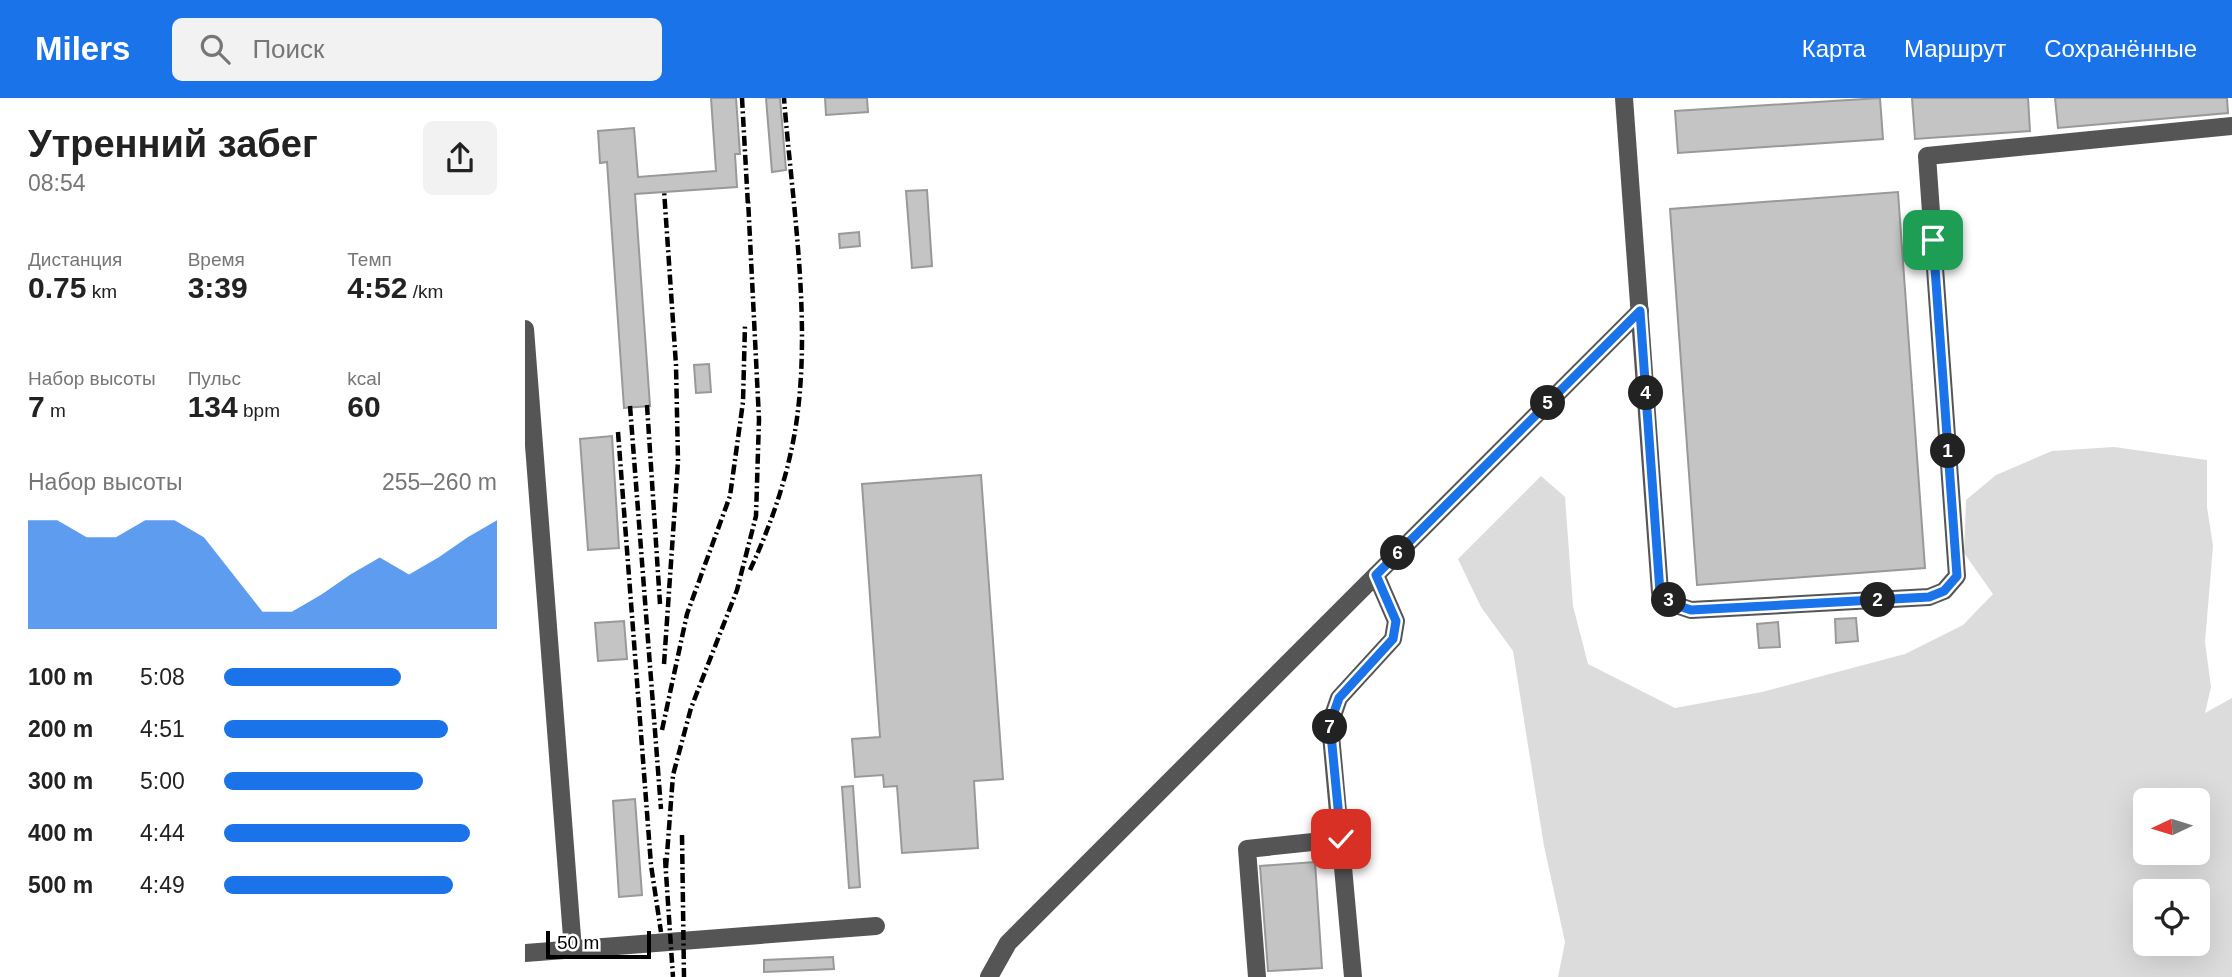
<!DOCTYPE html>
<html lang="ru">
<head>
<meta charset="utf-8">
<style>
  :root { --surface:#fff; --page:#f2f2f2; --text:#222; --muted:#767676; --accent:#1a73e8 }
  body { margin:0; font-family:Helvetica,sans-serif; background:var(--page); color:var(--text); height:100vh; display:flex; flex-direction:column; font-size:26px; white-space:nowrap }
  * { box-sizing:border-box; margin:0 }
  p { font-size:23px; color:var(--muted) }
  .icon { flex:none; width:38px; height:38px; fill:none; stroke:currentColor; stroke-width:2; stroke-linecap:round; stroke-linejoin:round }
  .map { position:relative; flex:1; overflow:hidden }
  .details { display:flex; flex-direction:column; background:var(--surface); width:525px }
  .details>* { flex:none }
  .needle { width:46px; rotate:266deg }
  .tools { position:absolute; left:1608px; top:690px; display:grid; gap:14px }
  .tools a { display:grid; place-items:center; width:77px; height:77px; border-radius:10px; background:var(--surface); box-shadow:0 7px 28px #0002; font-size:35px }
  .scale { position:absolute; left:21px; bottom:18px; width:105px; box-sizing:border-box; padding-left:7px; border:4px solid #000; border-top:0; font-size:19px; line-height:24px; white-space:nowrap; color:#000; -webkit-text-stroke:5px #fff; paint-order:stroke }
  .pin { position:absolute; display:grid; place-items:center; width:60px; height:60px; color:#fff; margin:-30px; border-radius:14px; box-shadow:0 4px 10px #0006 }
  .km { position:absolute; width:35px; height:35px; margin:-18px; border-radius:50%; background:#222; color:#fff; font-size:19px; line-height:35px; text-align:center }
  .round { display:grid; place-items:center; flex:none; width:74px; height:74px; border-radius:10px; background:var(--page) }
  .head { display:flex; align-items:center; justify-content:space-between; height:119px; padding:0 28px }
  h1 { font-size:38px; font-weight:700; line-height:52px }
  .figures { display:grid; grid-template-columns:repeat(3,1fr); gap:10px; height:119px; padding:7px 28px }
  .figures div { display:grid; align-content:center }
  .figures b { font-size:30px; font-weight:700 }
  .figures small { font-size:19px; font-weight:400 }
  .figures p { font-size:19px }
  .chart { height:196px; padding:14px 28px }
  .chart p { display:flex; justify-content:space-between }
  .chart svg { width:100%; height:126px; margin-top:7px; fill:var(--accent); opacity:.7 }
  ul { padding:0 28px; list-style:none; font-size:23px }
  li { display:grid; grid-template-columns:112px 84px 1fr; align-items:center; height:52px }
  li i { height:18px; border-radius:9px; background:var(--accent) }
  header { display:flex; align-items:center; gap:42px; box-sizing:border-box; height:98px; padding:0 35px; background:var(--accent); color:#fff }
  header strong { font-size:33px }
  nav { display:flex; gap:38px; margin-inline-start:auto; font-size:24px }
  .search { width:490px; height:63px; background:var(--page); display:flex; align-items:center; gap:18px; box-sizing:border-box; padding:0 24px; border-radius:10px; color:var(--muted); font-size:26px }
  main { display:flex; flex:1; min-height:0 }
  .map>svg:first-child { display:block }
</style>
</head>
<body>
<header>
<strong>Milers</strong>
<div class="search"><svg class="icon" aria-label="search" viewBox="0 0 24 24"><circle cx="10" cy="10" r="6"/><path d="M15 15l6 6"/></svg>Поиск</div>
<nav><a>Карта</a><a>Маршрут</a><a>Сохранённые</a></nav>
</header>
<main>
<section class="details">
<div class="head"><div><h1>Утренний забег</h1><p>08:54</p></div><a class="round"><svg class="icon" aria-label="share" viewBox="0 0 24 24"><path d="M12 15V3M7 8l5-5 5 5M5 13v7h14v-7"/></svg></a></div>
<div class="figures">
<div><p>Дистанция</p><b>0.75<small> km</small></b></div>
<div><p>Время</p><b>3:39</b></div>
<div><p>Темп</p><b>4:52<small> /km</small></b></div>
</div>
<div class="figures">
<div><p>Набор высоты</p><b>7<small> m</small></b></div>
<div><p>Пульс</p><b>134<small> bpm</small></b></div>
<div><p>kcal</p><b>60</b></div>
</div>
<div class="chart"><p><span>Набор высоты</span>255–260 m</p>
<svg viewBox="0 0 160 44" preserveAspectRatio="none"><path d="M0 44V6L10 6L20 12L30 12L40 6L50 6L60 12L70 25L80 38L90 38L100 32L110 25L120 19L130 25L140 19L150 12L160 6V44z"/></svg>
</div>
<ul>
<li><b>100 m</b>5:08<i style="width:65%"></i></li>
<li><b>200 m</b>4:51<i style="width:82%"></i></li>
<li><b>300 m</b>5:00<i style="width:73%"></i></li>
<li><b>400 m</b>4:44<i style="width:90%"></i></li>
<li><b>500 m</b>4:49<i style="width:84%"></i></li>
</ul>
</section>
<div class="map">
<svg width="1707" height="879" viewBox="0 0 1707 879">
  <rect width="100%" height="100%" fill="#fff"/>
  <path fill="#dcdcdc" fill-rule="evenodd" d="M1589,349L1682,362V409L1688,448L1680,544L1686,589L1680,615L1707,600V879H1033L1040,844L1019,748L988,553L956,509L933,461L1016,378L1040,399L1048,508L1063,566L1150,610L1237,594L1380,556L1438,527L1468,496L1439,455L1441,402L1471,377L1527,353ZM1620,702H1673V754H1620ZM1620,793H1673V845H1620Z"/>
  <g fill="#c4c4c4" stroke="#999" stroke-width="2">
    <polygon points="186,0 211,0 215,56 210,56 212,89 110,96 125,308 99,310 82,64 75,65 73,33 109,30 113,79 191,73"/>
    <polygon points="241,0 255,0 261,72 247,74"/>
    <polygon points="300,0 342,0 343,14 301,17"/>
    <polygon points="1355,0 1358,41 1153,55 1150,13"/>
    <polygon points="1387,0 1503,0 1505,33 1390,41"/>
    <polygon points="1530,0 1702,0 1703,15 1533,30"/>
    <polygon points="402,92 407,168 387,170 381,93"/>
    <polygon points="1373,94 1400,470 1172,487 1145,111"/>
    <polygon points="334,134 335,148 315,150 314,136"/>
    <polygon points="184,266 186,294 171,295 169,267"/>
    <polygon points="87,338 94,450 63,452 55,341"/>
    <polygon points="456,377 478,681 449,683 453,750 377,755 372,688 359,689 358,677 330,679 327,641 355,639 337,386"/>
    <polygon points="1331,520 1333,543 1311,545 1310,521"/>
    <polygon points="99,523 102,561 73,563 70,525"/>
    <polygon points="1253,524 1255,549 1234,550 1232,526"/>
    <polygon points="328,688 335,789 324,790 317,689"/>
    <polygon points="110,701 117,797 94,799 88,703"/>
    <polygon points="790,764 797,870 743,873 735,768"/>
    <polygon points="308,859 309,871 239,874 239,862"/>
  </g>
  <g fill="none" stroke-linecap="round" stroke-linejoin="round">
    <g stroke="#555" stroke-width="18">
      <polyline points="1099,0 1135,494 1148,506 1166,512 1404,499 1419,493 1432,478 1402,58 1707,28"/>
      <polyline points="0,231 48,852"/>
      <polyline points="0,855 351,828"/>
      <polyline points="464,879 483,845 1115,213"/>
      <polyline points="732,879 722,751 816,741"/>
      <polyline points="828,879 805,626 814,600 868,541 871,523 851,477"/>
    </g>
    <g stroke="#000" stroke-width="4.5" stroke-dasharray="10 3.5 2 3.5" stroke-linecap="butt">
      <polyline points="217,0 223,108"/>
      <polyline points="122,307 135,506"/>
      <polyline points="105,308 136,711"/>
      <polyline points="93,334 126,767 136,834"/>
      <path d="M225,472C247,425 265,372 272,320C286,217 267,103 259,0"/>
      <polyline points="139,566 153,363 151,267 139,92"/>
      <polyline points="137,632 162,516 205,398 218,304 220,227"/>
      <polyline points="157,737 159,879"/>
      <polyline points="140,760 148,879"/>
      <polyline points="141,770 148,677 166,610 212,492 231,418 234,321 223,101"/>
    </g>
  </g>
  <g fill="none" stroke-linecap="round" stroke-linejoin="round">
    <g stroke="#fff" stroke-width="14">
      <polyline id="route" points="816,741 805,626 814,600 868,541 871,523 851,477 1115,213 1135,494 1148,506 1166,512 1404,499 1419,493 1432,478 1408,142"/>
    </g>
    <use href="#route" stroke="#1a73e8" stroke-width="9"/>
  </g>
</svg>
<div class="tools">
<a><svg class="needle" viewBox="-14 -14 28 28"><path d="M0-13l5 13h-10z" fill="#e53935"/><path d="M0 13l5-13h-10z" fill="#767676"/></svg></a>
<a><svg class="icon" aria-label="locate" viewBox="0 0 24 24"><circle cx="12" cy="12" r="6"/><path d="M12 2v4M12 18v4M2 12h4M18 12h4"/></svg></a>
</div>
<div class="scale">50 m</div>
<div class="pin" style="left:1408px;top:142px;background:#1e9e55"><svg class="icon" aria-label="arrive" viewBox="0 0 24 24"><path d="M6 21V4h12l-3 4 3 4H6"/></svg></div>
<div class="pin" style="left:816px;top:741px;background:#d93025"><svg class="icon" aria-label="check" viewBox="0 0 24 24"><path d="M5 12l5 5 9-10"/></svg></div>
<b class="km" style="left:1423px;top:353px">1</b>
<b class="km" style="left:1353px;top:502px">2</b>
<b class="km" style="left:1144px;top:502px">3</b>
<b class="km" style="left:1121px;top:295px">4</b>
<b class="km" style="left:1023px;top:305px">5</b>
<b class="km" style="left:873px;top:455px">6</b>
<b class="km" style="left:805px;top:629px">7</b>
</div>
</main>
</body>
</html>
